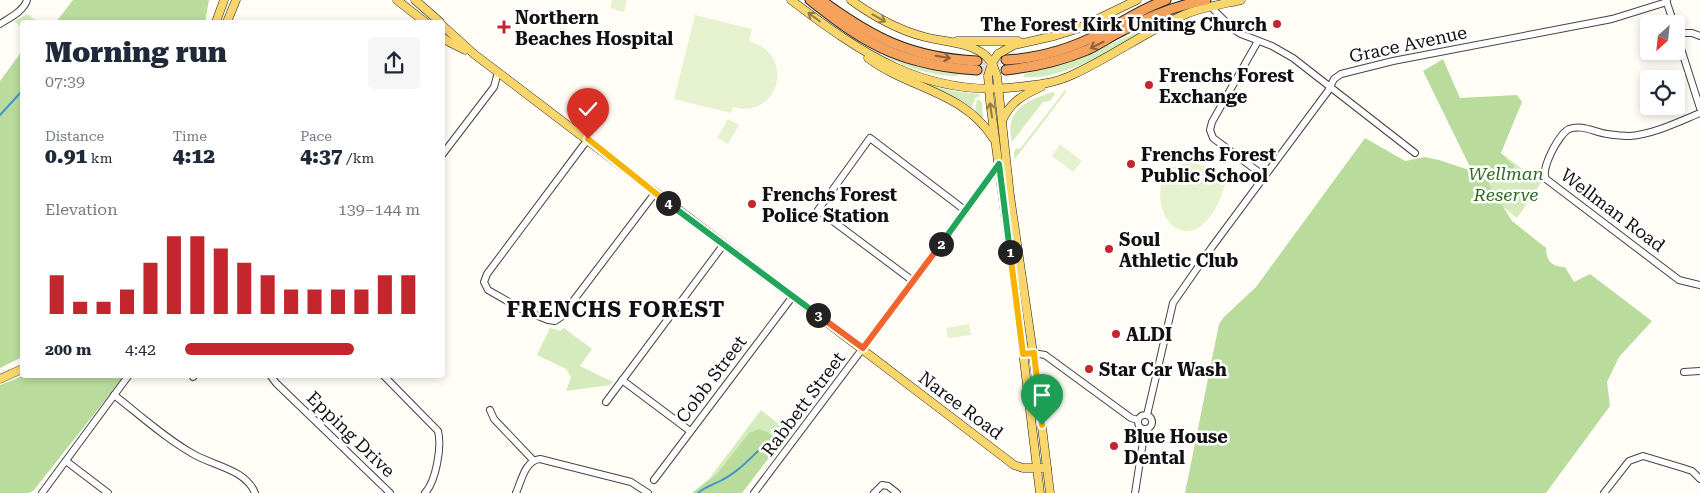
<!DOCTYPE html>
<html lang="en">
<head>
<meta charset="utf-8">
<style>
  :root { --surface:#fff; --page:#f6f6f7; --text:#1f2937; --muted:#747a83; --accent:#c4262e }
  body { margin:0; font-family:"Roboto Serif",serif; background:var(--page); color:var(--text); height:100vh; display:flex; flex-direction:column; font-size:19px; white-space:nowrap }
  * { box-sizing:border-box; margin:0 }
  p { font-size:16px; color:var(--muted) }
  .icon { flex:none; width:28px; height:28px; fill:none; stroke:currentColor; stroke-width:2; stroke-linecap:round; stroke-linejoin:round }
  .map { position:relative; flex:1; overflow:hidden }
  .side { position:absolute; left:20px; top:20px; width:425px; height:358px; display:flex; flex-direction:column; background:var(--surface); border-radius:5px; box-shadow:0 2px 8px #0003 }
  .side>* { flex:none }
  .needle { width:32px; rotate:207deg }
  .controls { position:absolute; left:1640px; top:15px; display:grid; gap:10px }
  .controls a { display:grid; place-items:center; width:45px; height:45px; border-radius:5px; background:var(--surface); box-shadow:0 2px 8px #0003; font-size:25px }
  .pin { position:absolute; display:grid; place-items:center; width:42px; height:42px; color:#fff; margin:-51px -21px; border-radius:50% 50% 50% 0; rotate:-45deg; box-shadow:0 0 5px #0007 }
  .pin .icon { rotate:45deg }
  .km { position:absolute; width:25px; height:25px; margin:-12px; border-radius:50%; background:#222; color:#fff; font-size:14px; line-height:25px; text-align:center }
  .round { display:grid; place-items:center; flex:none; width:52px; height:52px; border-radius:5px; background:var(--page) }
  .summary { display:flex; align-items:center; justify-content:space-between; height:85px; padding:0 25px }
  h1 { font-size:28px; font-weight:800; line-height:38px }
  .figures { display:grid; grid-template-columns:repeat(3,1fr); gap:8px; height:85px; padding:5px 25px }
  .figures div { display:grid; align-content:center }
  .figures b { font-size:21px; font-weight:800 }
  .figures small { font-size:14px; font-weight:400 }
  .figures p { font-size:14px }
  .chart { height:140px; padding:10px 25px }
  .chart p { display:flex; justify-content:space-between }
  .chart svg { width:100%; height:90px; margin-top:5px; stroke:var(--accent); stroke-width:6 }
  ul { padding:0 25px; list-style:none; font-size:16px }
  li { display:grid; grid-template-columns:80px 60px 1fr; align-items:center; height:38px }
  li i { height:12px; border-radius:6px; background:var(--accent) }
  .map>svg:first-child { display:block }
</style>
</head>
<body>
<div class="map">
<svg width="1700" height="493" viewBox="0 0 1700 493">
  <rect width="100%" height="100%" fill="#fffdf5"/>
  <g fill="#d5ebbd">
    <polygon points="27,14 39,22 22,22 22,28 14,21"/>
    <path d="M1146,28L1148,31C1115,48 1061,81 1024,77V74L1074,61Z"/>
    <path d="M885,53L925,67L959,73L958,76C932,76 907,68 884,56Z"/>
    <polygon points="922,83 952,91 979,94 980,96 975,98 971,110"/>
    <polygon points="1066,89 1066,92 1014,160 1014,152 1017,148 1020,149"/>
    <path d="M1053,92L1055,94L1050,101L1043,102L1012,142C1004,110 1027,100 1053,92Z"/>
    <polygon points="977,99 982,102 983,119 975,113"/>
    <polygon points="1501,153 1541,183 1517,218 1476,186"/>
    <polygon points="550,328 560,331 564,328 592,349 580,366 613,382 610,385 566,391 571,377 566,369 537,355"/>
    <polygon points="761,410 789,432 742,493 692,493 709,479"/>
  </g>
  <g fill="#b9dc9c">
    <polygon points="73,0 209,0 205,22 56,22"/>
    <polygon points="22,51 22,357 0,368 0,81"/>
    <path d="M1443,59L1460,98L1517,95L1522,102L1501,153L1514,166L1513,175L1487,181L1512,221L1546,248C1546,261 1552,267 1565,267L1574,282L1590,274L1652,321L1619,357L1607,382L1610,406L1546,493H1185L1219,324L1224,317L1256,287L1365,138L1405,161L1425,157L1439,160L1472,171L1423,71Z"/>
    <polygon points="25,375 125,375 34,490 29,493 0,493 0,385"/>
    <polygon points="759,429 769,433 779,444 742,493 692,493 717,474 749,433"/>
  </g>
  <g fill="#e6f2cf">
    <polygon points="612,0 627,0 624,12 610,8"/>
    <path d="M695,15L752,29L749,41C797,54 779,120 733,107L731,113L674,99Z"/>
    <polygon points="728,119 739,125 728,144 717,138"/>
    <polygon points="1060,144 1082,161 1073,172 1052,156"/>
    <path d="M1191,162C1205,166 1217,170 1225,183C1222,202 1201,243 1176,228C1158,218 1153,179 1173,168C1178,165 1185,163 1191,162Z"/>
    <polygon points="969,324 971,335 948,338 946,328"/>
  </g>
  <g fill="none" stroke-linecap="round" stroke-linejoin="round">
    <g stroke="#3f96cf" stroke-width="2">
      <polyline points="0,115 22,91"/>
      <path d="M698,493C706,486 713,485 722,480C738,472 752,457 765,444"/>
    </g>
    <g stroke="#dbdad3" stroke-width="9" stroke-dasharray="9 4.5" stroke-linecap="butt">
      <polyline points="977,61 1006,60"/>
      <polyline points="977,70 1006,70"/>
    </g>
    <g stroke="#444" stroke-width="8">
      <g id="minor">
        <polyline points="1666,0 1674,24"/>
        <polyline points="1211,7 1233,29 1241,34 1272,46 1293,58 1415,153"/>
        <path d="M0,24C9,18 24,11 27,0"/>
        <polyline points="1676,33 1700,108"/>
        <polyline points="1676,33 1692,33 1700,36"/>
        <polyline points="1258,41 1212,122 1210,130 1213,138 1264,176"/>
        <path d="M1700,113C1678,122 1654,134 1630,136C1623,136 1614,135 1607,134C1594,132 1582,124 1569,129C1559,134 1540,169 1546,179L1679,280L1700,285"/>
        <polyline points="588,139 487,274 484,282 488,290 523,310 548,320 555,321 561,317 655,193"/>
        <polyline points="442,155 494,87 498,72"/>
        <polyline points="913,281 818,210 870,138 966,211"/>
        <polyline points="1023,354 1033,353 1045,355 1131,418 1138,420"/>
        <polyline points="1684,372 1700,371"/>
        <polyline points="192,375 193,377"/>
        <polyline points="270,375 276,383 390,493"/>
        <path d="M383,375L438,431C442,447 436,481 425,493"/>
        <polyline points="622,380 690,431"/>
        <path d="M114,395C140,415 166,439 195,455C215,466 246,470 255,493"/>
        <polyline points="606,402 724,244"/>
        <polyline points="490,410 494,419 533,460"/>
        <circle cx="1145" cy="422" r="7"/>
        <polyline points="1147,415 1173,303 1212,247 1328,91 1334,79 1341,74 1393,61 1612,19 1667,2"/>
        <polyline points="66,461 108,493"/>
        <polyline points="654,480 793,296"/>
        <polyline points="42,493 129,375"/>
        <path d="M516,493C521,482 525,460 540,459L631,482L648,493"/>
        <polyline points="754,493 966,211 999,164"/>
        <polyline points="874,493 882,485 888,486 897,493"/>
        <polyline points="1135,493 1145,429"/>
        <polyline points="1604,493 1629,461 1643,456 1683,468 1692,471 1700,479"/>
      </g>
    </g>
    <g stroke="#222" stroke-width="9">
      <g id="major">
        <polyline points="397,0 425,22"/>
        <polyline points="415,0 440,22"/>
        <path d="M791,0C861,53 925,98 1017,87C1037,85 1055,83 1072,75C1112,57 1146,31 1186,14C1203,7 1223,4 1241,0"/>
        <path d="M851,0C873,16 898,30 925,37C944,42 968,42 985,55"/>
        <polyline points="216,22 224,0"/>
        <polyline points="227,22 236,0"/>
        <polyline points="442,25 474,54 1014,465 1023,468 1047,468"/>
        <polyline points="442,37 449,42 465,50"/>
        <polyline points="957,41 1018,41"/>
        <polyline points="998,54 1014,45 1054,36 1077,29 1137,0"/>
        <path d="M868,58C909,89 963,91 993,138"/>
        <polyline points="988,76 990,101 1020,327 1040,493"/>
        <polyline points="997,76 1010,196 1033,353 1050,493"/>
        <path d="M1002,121C1010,102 1023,95 1041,87"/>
        <polyline points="0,379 22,369"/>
      </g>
    </g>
    <g stroke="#222" stroke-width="11">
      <g id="highway">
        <path d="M810,0C829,15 848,30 870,42C902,60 941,68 977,70"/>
        <path d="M821,0C873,38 911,58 977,61"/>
        <path d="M1006,60C1039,58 1071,49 1101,33C1123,22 1143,8 1166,0"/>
        <path d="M1006,70C1034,67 1061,61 1087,50C1100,44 1111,36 1124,30C1150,16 1178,5 1206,0"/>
      </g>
    </g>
    <use href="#minor" stroke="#fff" stroke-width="6"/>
    <use href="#major" stroke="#f9d66b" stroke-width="8"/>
    <use href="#highway" stroke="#f5a25d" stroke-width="9"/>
    <g stroke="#222" stroke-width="9" stroke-linecap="butt">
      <g id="major-bridge">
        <polyline points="985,55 992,63 997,76"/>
        <polyline points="988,76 992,63 998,54"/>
      </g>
    </g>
    <use href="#major-bridge" stroke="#f9d66b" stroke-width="8"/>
  </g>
  <defs><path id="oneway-shaft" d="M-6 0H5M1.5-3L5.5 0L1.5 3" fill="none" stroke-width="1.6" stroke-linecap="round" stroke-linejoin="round" transform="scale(1.25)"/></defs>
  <g stroke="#917d42">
    <use href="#oneway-shaft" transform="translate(814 17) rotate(-143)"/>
    <use href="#oneway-shaft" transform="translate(879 18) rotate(29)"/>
    <use href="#oneway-shaft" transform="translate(991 110) rotate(-98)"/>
  </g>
  <g stroke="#8e613b">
    <use href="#oneway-shaft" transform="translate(1097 45) rotate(153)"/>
    <use href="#oneway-shaft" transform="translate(943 57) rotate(9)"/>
  </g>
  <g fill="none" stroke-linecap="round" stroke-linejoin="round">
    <g stroke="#fff" stroke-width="10">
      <polyline id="split-1" points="1010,252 1023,354 1034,353 1042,425"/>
    </g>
    <g stroke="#fff" stroke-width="10">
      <polyline id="split-2" points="941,244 999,164 1010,252"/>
    </g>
    <g stroke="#fff" stroke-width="10">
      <polyline id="split-3" points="818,315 863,348 941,244"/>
    </g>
    <g stroke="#fff" stroke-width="10">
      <polyline id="split-4" points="668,203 818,315"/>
    </g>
    <g stroke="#fff" stroke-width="10">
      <polyline id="split-5" points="588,139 668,203"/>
    </g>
    <use href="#split-1" stroke="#f5b400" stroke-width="6"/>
    <use href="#split-2" stroke="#22a559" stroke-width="6"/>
    <use href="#split-3" stroke="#f0652b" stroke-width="6"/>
    <use href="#split-4" stroke="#22a559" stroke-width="6"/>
    <use href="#split-5" stroke="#f5b400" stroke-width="6"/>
  </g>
  <g fill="#c4262e" stroke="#fff" stroke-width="2">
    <circle cx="1277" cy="24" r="5"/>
    <path d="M501.5 19.5h5v5h5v5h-5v5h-5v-5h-5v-5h5z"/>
    <circle cx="1149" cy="85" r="5"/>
    <circle cx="1131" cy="164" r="5"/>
    <circle cx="752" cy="204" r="5"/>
    <circle cx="1109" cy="249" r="5"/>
    <circle cx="1116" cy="334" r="5"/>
    <circle cx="1089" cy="369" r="5"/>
    <circle cx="1114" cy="446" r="5"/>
  </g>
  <g text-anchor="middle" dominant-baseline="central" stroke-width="5" stroke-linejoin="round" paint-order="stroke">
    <g font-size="18" font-weight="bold" fill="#111" stroke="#fff" text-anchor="start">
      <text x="515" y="17">Northern<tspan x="515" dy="21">Beaches Hospital</tspan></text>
      <text x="1267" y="24" text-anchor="end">The Forest Kirk Uniting Church</text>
      <text x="1159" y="75">Frenchs Forest<tspan x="1159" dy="21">Exchange</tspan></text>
      <text x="1141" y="154">Frenchs Forest<tspan x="1141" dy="21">Public School</tspan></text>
      <text x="762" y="194">Frenchs Forest<tspan x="762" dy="21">Police Station</tspan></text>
      <text x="1119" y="239">Soul<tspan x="1119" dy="21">Athletic Club</tspan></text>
      <text x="1126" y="334">ALDI</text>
      <text x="1099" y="369">Star Car Wash</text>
      <text x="1124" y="436">Blue House<tspan x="1124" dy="21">Dental</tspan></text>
    </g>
    <g font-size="18" fill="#111" stroke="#fff">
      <text transform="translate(1408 44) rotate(-12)">Grace Avenue</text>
      <text transform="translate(1613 210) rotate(37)">Wellman Road</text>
      <text transform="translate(711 379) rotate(-53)">Cobb Street</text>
      <text transform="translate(803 404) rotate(-53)">Rabbett Street</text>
      <text transform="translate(961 405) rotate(37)">Naree Road</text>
      <text transform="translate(351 434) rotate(44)">Epping Drive</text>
    </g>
    <g font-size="18" font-style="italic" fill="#2f6b1f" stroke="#fff">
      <text x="1506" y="173">Wellman<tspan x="1506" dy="21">Reserve</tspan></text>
    </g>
    <g font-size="22" font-weight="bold" letter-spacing="1" fill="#111" stroke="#fff">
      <text x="616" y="309">FRENCHS FOREST</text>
    </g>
  </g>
</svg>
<div class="controls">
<a><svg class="needle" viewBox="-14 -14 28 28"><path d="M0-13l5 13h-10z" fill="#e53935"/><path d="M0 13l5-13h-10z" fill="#747a83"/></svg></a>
<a><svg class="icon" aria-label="locate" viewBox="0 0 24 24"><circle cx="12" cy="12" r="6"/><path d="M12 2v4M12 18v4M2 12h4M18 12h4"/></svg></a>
</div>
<div class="pin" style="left:1042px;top:425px;background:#1e9e55"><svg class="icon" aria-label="arrive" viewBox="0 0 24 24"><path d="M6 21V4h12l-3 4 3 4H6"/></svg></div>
<div class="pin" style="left:588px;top:139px;background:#d93025"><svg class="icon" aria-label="check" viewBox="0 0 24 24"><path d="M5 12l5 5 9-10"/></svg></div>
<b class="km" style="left:1010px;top:252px">1</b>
<b class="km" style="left:941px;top:244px">2</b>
<b class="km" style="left:818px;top:315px">3</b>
<b class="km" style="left:668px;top:203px">4</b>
<section class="side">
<div class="summary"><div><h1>Morning run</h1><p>07:39</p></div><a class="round"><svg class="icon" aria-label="share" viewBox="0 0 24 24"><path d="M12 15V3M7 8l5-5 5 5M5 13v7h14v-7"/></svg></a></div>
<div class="figures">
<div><p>Distance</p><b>0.91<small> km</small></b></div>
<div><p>Time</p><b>4:12</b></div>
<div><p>Pace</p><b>4:37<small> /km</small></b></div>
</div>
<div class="chart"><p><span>Elevation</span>139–144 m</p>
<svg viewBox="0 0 160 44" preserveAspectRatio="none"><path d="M5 44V25M15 44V38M25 44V38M35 44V32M45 44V19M55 44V6M65 44V6M75 44V12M85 44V19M95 44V25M105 44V32M115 44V32M125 44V32M135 44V32M145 44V25M155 44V25"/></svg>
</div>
<ul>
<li><b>200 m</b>4:42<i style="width:72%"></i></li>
</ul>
</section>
</div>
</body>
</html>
